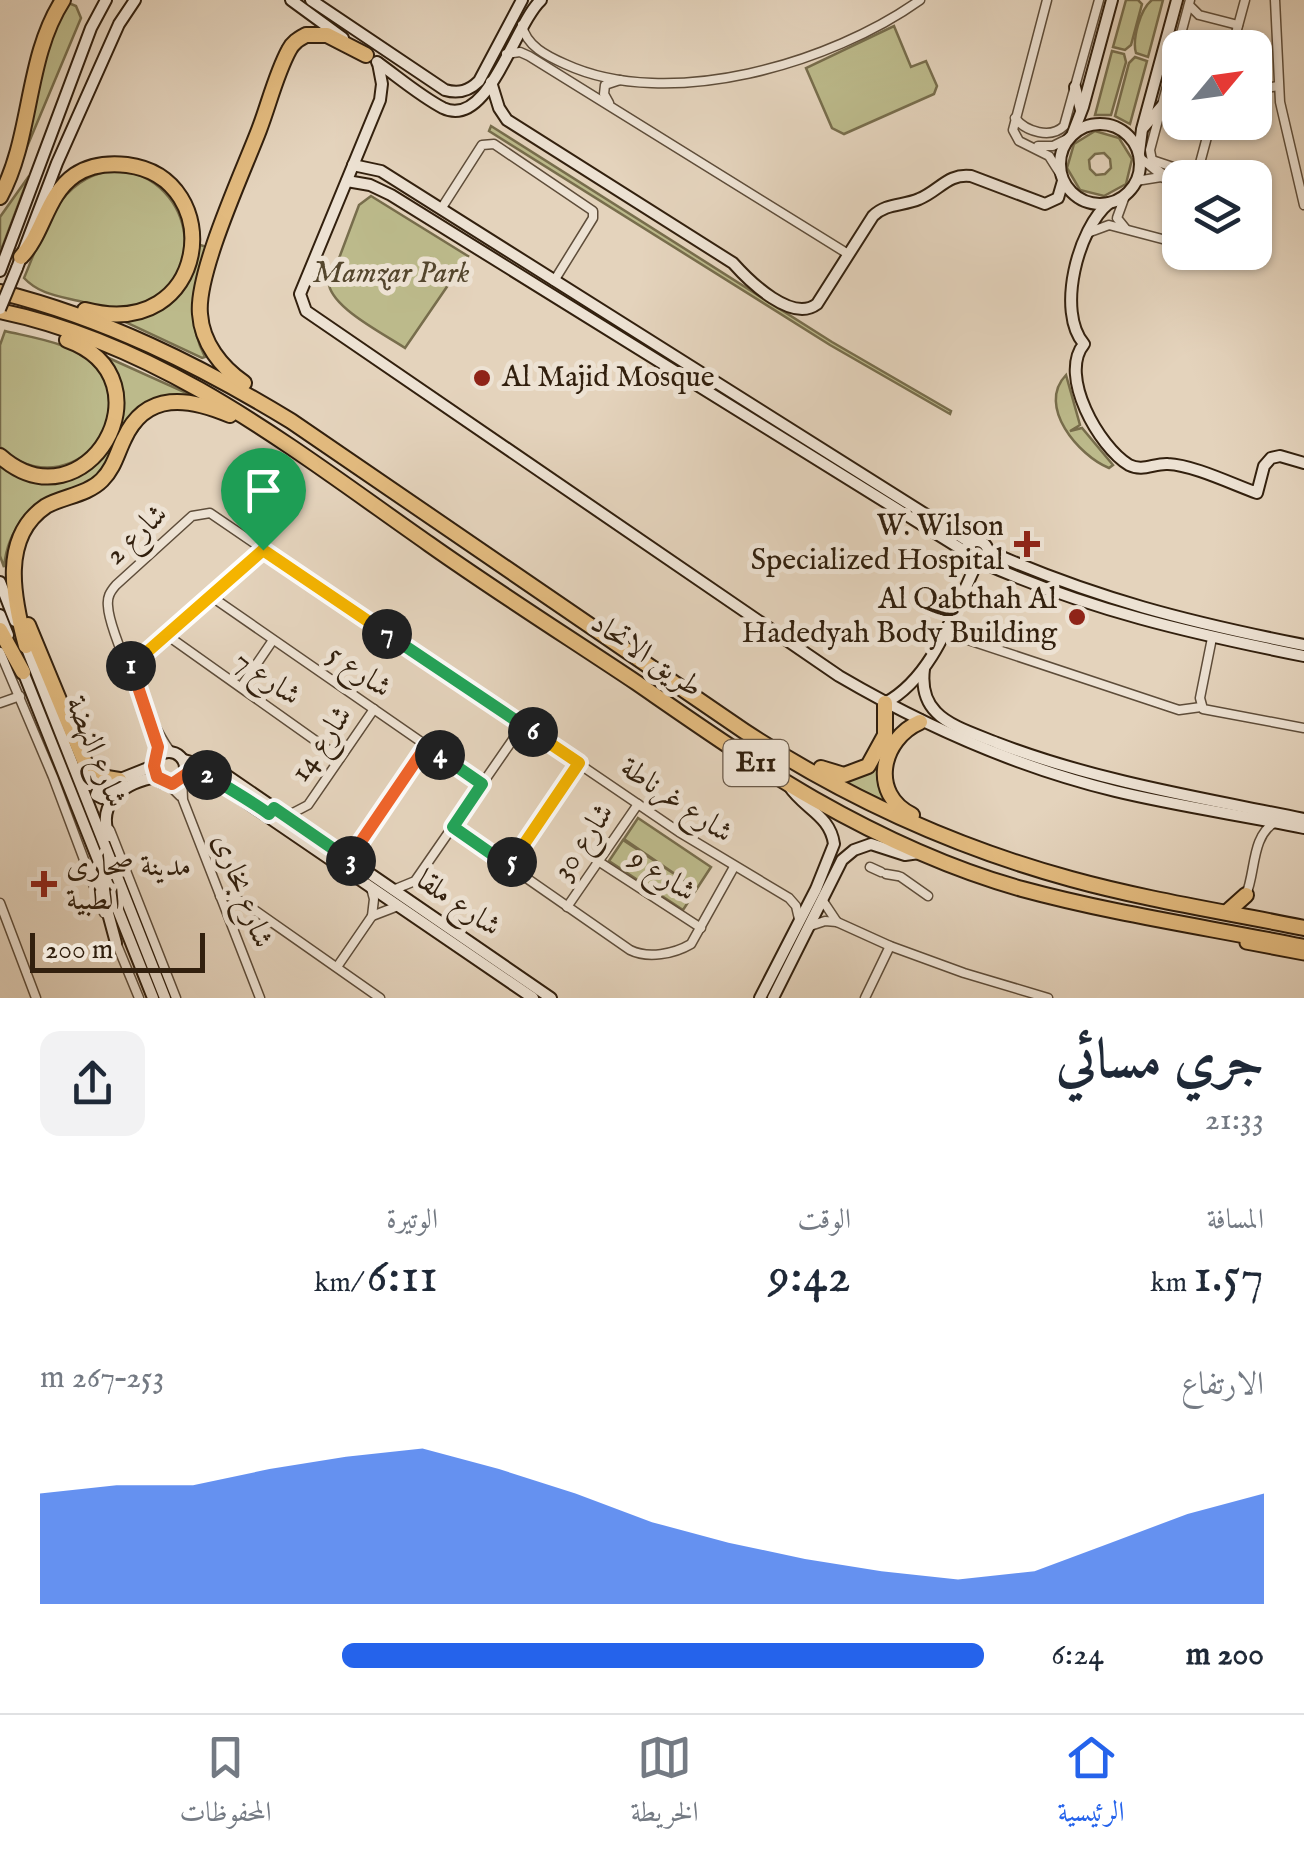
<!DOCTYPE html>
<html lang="ar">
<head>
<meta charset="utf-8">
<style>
  :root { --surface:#fff; --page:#f2f2f3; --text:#1f2937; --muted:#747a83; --line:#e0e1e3; --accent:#2563eb }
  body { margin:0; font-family:"IM FELL English",Amiri,serif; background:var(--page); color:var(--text); direction:rtl; height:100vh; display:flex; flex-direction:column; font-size:38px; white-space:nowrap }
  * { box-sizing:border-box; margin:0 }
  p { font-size:32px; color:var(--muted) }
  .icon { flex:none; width:55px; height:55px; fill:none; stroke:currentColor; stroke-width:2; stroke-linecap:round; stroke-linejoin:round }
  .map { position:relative; height:998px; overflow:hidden; direction:ltr }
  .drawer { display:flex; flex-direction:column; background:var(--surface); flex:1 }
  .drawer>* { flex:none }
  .needle { width:65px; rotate:61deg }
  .fabs { position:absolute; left:1162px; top:30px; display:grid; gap:20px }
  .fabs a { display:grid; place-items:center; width:110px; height:110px; border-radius:20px; background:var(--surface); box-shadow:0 2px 8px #0004; font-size:50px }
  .scale { position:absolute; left:30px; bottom:25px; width:175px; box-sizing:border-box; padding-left:10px; border:5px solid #32200e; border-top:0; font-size:28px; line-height:35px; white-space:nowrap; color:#32200e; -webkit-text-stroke:8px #ede2d3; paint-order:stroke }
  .pin { position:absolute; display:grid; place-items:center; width:85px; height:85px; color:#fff; margin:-102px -42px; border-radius:50% 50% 50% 0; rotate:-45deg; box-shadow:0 0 10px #0007 }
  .pin .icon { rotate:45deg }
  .km { position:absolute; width:50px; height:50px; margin:-25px; border-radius:50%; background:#222; color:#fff; font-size:28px; line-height:50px; text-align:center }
  .round { display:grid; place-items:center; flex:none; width:105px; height:105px; border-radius:20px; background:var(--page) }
  .headline { display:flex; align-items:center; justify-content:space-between; height:170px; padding:0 40px }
  h1 { font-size:55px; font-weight:600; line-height:75px }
  .metrics { display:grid; grid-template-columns:repeat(3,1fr); gap:15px; height:170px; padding:10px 40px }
  .metrics div { display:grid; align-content:center }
  .metrics b { font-size:50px; font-weight:600 }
  .metrics small { font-size:28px; font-weight:400 }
  .metrics p { font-size:28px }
  .chart { height:280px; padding:20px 40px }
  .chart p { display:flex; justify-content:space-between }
  .chart svg { width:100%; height:180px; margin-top:10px; fill:var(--accent); opacity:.7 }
  ul { padding:0 40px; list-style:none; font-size:32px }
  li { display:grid; grid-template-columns:160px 120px 1fr; align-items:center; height:75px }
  li i { height:25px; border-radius:12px; background:var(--accent) }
  .tab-bar { display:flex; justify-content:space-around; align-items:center; height:140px; border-top:2px solid var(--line); background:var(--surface); font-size:28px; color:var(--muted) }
  .tab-bar a { display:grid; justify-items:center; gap:5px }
  .tab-bar .selected { color:var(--accent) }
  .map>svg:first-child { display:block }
</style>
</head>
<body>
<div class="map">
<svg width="1304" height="998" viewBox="0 0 1304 998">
  <rect width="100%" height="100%" fill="#e4d3bc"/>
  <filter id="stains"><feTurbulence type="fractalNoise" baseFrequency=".002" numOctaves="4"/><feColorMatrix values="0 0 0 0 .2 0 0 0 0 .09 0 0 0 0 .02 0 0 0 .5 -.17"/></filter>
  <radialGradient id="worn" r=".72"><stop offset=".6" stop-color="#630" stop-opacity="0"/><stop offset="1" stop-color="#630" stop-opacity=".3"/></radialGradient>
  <g fill="#bcba8b" stroke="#776d4c" stroke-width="2.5" fill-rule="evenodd">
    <polygon points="1126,0 1138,0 1142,4 1131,45 1125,50 1113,47"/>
    <path d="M1152,0H1163L1148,57L1136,53C1132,40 1140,9 1152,0Z"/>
    <path d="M66,2L76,6L81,18L24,154C22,128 53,30 66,2Z"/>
    <polygon points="894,26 911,67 926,61 937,86 934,94 844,134 832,128 806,68"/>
    <polygon points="1112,51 1124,54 1126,62 1111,115 1095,115"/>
    <polygon points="1135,57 1147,61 1130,124 1115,116 1129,63"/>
    <polygon points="491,126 832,342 951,411 950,414 830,345 489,131"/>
    <path d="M1095,131L1119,138L1132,159L1126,184L1104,196L1080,190L1067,168L1074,144ZM1104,153L1110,159L1111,168L1105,174L1096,175L1090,169L1089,160L1095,154Z"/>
    <path d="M117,170C198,177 211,293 132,307C114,310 97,306 79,301C58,296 39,294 24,278C44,231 58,175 117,170Z"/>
    <polygon points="29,176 0,253 0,217"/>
    <path d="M371,196L468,256L405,348C384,334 334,309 329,285L359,205Z"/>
    <path d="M197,244L207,247C193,287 185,317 205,357L202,358L123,321L162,307Z"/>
    <path d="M5,331C34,338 76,343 97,368C146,425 60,506 0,447V345Z"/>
    <path d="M102,355L191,395L161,399C141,424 121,458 95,479C54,512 11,501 4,567L0,556V462L14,472L90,467L102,457L118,430L122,410L119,385Z"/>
    <path d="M1066,375L1080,425L1070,431L1082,428L1113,465L1109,468C1079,456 1036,406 1066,375Z"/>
    <polygon points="876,765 880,767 880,787 889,804 839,780 861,776"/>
    <polygon points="638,818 711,867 683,910 609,861 623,840 691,885 624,839"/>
  </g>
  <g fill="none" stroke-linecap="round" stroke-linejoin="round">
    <g stroke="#5e4d3a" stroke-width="11">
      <g id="street">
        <polyline points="1047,0 1013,130 1019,141 1049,156 1061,175"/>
        <polyline points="1275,0 1280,102 1304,205"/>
        <polyline points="1189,5 1199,15 1238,25"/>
        <path d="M522,25C526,46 547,56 565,64C669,112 832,63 920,0"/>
        <polyline points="1232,48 1245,0"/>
        <polyline points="506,54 520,52 529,56 848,254"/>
        <polyline points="1255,90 1278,86"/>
        <polyline points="609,103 604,94 605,85 620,80"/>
        <path d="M1015,118C1026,132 1051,139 1064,126L1099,0"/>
        <polyline points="1038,146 1053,146 1069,138"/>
        <polyline points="1139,157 1159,173 1180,178"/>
        <polyline points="1152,160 1182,170 1199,167"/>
        <polyline points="1164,175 1153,166 1150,150 1190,0"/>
        <polyline points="1196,178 1211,122"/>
        <polyline points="1136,181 1161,177 1180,184"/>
        <polyline points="1125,196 1117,218 1125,228"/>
        <polyline points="441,209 482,145 494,144 593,211 593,218 554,281"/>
        <polyline points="1090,232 1109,225 1166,240 1180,233"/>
        <polyline points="212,597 482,784"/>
        <polyline points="944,632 1179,710 1201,707"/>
        <polyline points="168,636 340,758"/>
        <polyline points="1212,638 1200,698 1203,709 1304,728"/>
        <polyline points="0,652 53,777 104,913"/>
        <polyline points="130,668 263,550"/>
        <polyline points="241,687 273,640"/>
        <polyline points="0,703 20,696"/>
        <polyline points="152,731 158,756"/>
        <path d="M171,752C155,734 109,631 108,606C107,597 110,592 116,585L192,516L210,513L679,832L789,898L796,906L799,919"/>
        <polyline points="182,777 183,800 260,998"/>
        <polyline points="168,784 180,796"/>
        <polyline points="287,816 308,805 374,709"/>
        <path d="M453,827L630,950C648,959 674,954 691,944L734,867"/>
        <polyline points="110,830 176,998"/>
        <polyline points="339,852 360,843 426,746"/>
        <polyline points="598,861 701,928"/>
        <polyline points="509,866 579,763"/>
        <polyline points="870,867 881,872"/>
        <polyline points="886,874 898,876"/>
        <polyline points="901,877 928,896"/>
        <polyline points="371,888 374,899 372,916"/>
        <polyline points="393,890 415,881 523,725"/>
        <path d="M1246,895C1256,871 1251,837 1275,822"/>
        <polyline points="220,896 229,896 243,902 380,998"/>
        <polyline points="823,901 837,922"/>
        <polyline points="0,903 36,998"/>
        <polyline points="567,907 638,804"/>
        <polyline points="810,926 825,921 837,922 890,946 964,973 1048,998"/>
        <polyline points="115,940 139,998"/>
        <polyline points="337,967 372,916 398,906"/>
        <polyline points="865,998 890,946"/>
      </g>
    </g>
    <g stroke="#32200e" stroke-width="14">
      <g id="secondary">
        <polyline points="291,0 343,38"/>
        <path d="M311,0L445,90C459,94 469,91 479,81L522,0"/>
        <path d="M377,62C398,77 420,96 443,108C488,130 514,25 541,0"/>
        <path d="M378,63L382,84L380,100L300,294L306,311L839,676C926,727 1017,767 1115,791C1177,806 1241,815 1304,828"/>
        <path d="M491,82L499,108L507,120L733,263C750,282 792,323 817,304L873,216C886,203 903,206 919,199C939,191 948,173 971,176L1045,204L1058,198L1063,181"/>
        <polyline points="1075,87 1081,110"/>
        <circle cx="1100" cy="164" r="40"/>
        <polyline points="1143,128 1162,106"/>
        <polyline points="1073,133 1083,107 1112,0"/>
        <polyline points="1139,153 1142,129 1177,0"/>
        <polyline points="353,165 381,171 971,543"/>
        <polyline points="347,181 370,185 391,195 966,552"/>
        <path d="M1109,203C1078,228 1056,312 1084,344C1058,375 1099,447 1129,465C1143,472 1154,463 1168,464C1193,465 1232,484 1257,493L1264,466L1271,458L1280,456L1304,463"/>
        <polyline points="17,268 57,163 119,24 135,0"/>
        <polyline points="0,271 91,28 106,0"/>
        <circle cx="977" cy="552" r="11"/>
        <path d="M988,551C1097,599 1188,622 1304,645"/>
        <path d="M981,562C1089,610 1189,633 1304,656"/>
        <polyline points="0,582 15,621"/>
        <polyline points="0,615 8,635"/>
        <polyline points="24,641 165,998"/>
        <polyline points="22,669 153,998"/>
        <path d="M924,669C922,685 924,700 936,712C950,727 978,735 997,743C1096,781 1201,798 1304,819"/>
        <path d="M885,703C934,677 954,610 977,563"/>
        <circle cx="169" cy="768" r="16"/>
        <polyline points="184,760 219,770 551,998"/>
        <polyline points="184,774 195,772 211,778 533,998"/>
        <polyline points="109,782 99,788 96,795 102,798 114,793"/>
        <polyline points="113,782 153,766"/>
        <path d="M109,836C96,801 126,782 157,777"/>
        <polyline points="103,873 102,891 116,943"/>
        <path d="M760,998L816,889L834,844C830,815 804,809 789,786"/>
        <polyline points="773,998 842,860 854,850 871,844 905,855 919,853"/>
      </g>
    </g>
    <g stroke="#32200e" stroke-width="15">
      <polyline id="primary" points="1246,943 1304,954"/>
    </g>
    <g stroke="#32200e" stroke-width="18">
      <g id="highway">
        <path d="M0,197C33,136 25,59 63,0"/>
        <path d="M21,257C44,233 46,195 75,175C90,165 109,163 127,165C228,178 210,343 85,310"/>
        <path d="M0,292C104,318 199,365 291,421L744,731C845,797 954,847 1071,879C1147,900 1226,912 1304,928"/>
        <path d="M0,311C164,345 296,451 429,544C497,592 568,637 637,683C695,723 753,764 814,799C879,836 950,869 1022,889C1114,914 1211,928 1304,947"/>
        <path d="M244,383C221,367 202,343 200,314C196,273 243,172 259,130C269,104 276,74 289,50C293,42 299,39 306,35H327L366,55"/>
        <path d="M0,456C85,531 175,379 67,340"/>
        <polyline points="28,625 86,765 101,777 119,780"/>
        <polyline points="0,630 23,672"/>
        <path d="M26,646C13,598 0,537 46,506C64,496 87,495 102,480C114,468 117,453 124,439C146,390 190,398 230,415"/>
        <polyline points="821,768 844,775 868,766 885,735 885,703"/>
        <path d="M912,815C869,794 881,739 920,722"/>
        <polyline points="1227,912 1246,895"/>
      </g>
    </g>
    <use href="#street" stroke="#ede2d3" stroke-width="8"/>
    <use href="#secondary" stroke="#ede2d3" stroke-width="10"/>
    <use href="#primary" stroke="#e2ba7e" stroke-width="11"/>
    <use href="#highway" stroke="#e2ba7e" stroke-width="14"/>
    <g stroke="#32200e" stroke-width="14" stroke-linecap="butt">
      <polyline id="secondary-bridge" points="0,309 17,268"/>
    </g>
    <use href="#secondary-bridge" stroke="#ede2d3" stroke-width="10"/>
  </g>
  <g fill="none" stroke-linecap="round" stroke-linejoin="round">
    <g stroke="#fff" stroke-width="20">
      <polyline id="split-1" points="131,666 263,550"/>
    </g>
    <g stroke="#fff" stroke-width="20">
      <polyline id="split-2" points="131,666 158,747 154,766 157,777 172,784 188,773 207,775"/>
    </g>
    <g stroke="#fff" stroke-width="20">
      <path id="split-3" d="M207,775C228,788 248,799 269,814L274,808L351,861"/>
    </g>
    <g stroke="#fff" stroke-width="20">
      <polyline id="split-4" points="351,861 363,869 360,843 426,746 440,755"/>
    </g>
    <g stroke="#fff" stroke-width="20">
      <polyline id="split-5" points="440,755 482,784 453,827 509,866 512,862"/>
    </g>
    <g stroke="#fff" stroke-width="20">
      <polyline id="split-6" points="512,862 579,763 533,732"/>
    </g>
    <g stroke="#fff" stroke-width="20">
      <polyline id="split-7" points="387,634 533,732"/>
    </g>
    <g stroke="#fff" stroke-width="20">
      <polyline id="split-8" points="263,550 387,634"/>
    </g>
    <use href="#split-1" stroke="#f5b400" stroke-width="12"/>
    <use href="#split-2" stroke="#f0652b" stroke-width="12"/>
    <use href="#split-3" stroke="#22a559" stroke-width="12"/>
    <use href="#split-4" stroke="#f0652b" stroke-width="12"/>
    <use href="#split-5" stroke="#22a559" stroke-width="12"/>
    <use href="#split-6" stroke="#f5b400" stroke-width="12"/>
    <use href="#split-7" stroke="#22a559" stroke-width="12"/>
    <use href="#split-8" stroke="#f5b400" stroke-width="12"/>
  </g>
  <g fill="#8f2418" stroke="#ede2d3" stroke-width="4">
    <circle cx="482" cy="378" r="10"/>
    <path d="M1022 529h10v10h10v10h-10v10h-10v-10h-10v-10h10z"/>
    <circle cx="1077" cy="617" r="10"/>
    <path d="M39 869h10v10h10v10h-10v10h-10v-10h-10v-10h10z"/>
  </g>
  <g text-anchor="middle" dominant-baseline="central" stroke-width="10" stroke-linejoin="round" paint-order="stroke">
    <rect fill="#ede2d3" stroke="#6a5a49" stroke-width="2.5" x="723.5" y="740" width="65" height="46" rx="8"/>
    <g font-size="28" font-weight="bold" fill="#32200e">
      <text x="756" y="763">E11</text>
    </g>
    <g font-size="30" font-style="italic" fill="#54462d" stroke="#ede2d3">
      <text x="391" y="274">Mamzar Park</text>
    </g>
    <g font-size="30" fill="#32200e" stroke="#ede2d3" text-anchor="start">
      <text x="502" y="378">Al Majid Mosque</text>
      <text x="1004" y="527" text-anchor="end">W. Wilson<tspan x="1004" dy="34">Specialized Hospital</tspan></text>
      <text x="1057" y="600" text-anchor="end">Al Qabthah Al<tspan x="1057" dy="34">Hadedyah Body Building</tspan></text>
      <text x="66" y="867">مدينة صحارى<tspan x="66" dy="34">الطبية</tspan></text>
    </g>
    <g font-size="30" fill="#32200e" stroke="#ede2d3">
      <text transform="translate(137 535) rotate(-43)">شارع 2</text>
      <text transform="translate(646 656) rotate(34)">طريق الاتحاد</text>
      <text transform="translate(359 672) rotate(35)">شارع 5</text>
      <text transform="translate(267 679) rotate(35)">شارع 7</text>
      <text transform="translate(322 744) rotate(-55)">شارع 14</text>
      <text transform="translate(95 752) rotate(68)">شارع النهضة</text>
      <text transform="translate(676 801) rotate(34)">شارع غرناطة</text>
      <text transform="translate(584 842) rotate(-56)">شارع 30</text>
      <text transform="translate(662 876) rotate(33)">شارع 9</text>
      <text transform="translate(242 891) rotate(69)">شارع بخارى</text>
      <text transform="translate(458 904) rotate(34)">شارع ملقا</text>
    </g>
  </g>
  <rect width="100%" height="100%" filter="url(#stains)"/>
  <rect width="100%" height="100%" fill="url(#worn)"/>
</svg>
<div class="fabs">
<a><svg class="needle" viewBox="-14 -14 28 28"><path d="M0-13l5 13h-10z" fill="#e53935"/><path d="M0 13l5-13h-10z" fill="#747a83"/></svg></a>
<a><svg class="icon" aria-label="layers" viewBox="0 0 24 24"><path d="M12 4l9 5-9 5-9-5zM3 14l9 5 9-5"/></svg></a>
</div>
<div class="scale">200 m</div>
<div class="pin" style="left:263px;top:550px;background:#1e9e55"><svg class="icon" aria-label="arrive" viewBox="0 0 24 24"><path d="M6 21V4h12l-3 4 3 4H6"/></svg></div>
<b class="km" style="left:131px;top:666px">1</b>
<b class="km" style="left:207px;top:775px">2</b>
<b class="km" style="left:351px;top:861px">3</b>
<b class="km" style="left:440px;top:755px">4</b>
<b class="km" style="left:512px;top:862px">5</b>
<b class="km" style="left:533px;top:732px">6</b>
<b class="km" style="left:387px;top:634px">7</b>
</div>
<section class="drawer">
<div class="headline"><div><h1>جري مسائي</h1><p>21:33</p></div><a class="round"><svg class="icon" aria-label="share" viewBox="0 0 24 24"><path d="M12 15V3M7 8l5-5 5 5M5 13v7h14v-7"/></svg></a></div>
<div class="metrics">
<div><p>المسافة</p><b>1.57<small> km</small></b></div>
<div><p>الوقت</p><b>9:42</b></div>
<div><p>الوتيرة</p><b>6:11<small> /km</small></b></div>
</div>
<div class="chart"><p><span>الارتفاع</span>253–267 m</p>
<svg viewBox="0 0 160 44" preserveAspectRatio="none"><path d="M0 44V17L10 15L20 15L30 11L40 8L50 6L60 11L70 17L80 24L90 29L100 33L110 36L120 38L130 36L140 29L150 22L160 17V44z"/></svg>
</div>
<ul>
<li><b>200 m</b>6:24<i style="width:68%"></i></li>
</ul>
</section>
<nav class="tab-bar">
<a class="selected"><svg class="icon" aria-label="home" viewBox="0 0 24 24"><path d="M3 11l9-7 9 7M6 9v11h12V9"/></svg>الرئيسية</a>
<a><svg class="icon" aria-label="map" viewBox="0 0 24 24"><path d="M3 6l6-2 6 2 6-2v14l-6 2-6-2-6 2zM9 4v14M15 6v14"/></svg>الخريطة</a>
<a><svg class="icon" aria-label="saved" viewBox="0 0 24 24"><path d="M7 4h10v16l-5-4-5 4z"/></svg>المحفوظات</a>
</nav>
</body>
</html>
